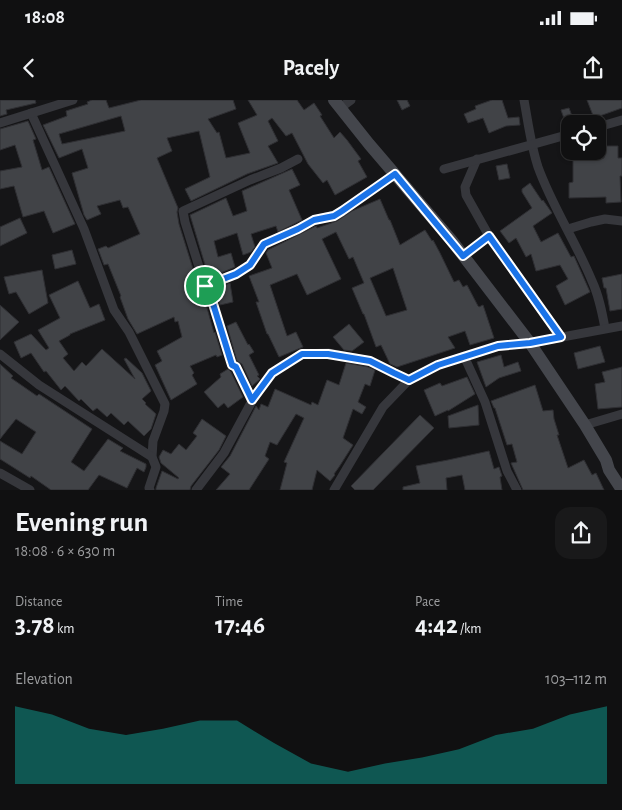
<!DOCTYPE html>
<html lang="en">
<head>
<meta charset="utf-8">
<style>
  :root { --surface:#101011; --page:#19191a; --text:#f1f3f6; --muted:#9c9d9f; --line:#303031; --accent:#0f766e }
  body { margin:0; font-family:"Alegreya Sans",sans-serif; background:var(--page); color:var(--text); height:100vh; display:flex; flex-direction:column; font-size:19px; white-space:nowrap }
  * { box-sizing:border-box; margin:0 }
  p { font-size:16px; color:var(--muted) }
  .icon { flex:none; width:28px; height:28px; fill:none; stroke:currentColor; stroke-width:2; stroke-linecap:round; stroke-linejoin:round }
  .map { position:relative; height:390px; overflow:hidden }
  .drawer { display:flex; flex-direction:column; background:var(--surface); flex:1 }
  .drawer>* { flex:none }
  .tools { position:absolute; left:561px; top:15px; display:grid; gap:10px }
  .tools a { display:grid; place-items:center; width:45px; height:45px; border-radius:10px; background:var(--surface); box-shadow:0 1px 4px #0004,0 0 0 1px var(--line); font-size:25px }
  .pin { position:absolute; display:grid; place-items:center; width:42px; height:42px; color:#fff; margin:-21px; border:2px solid #fff; border-radius:50%; box-shadow:0 1px 5px #0007 }
  .round { display:grid; place-items:center; flex:none; width:52px; height:52px; border-radius:15px; background:var(--page) }
  .overview { display:flex; align-items:center; justify-content:space-between; height:85px; padding:0 15px }
  h1 { font-size:28px; font-weight:700; line-height:38px }
  .metrics { display:grid; grid-template-columns:repeat(3,1fr); gap:8px; height:85px; padding:5px 15px }
  .metrics div { display:grid; align-content:center }
  .metrics b { font-size:25px; font-weight:700 }
  .metrics small { font-size:14px; font-weight:400 }
  .metrics p { font-size:14px }
  .chart { height:140px; padding:10px 15px }
  .chart p { display:flex; justify-content:space-between }
  .chart svg { width:100%; height:90px; margin-top:5px; fill:var(--accent); opacity:.7 }
  .status { display:flex; justify-content:space-between; align-items:center; height:35px; padding:0 25px; background:var(--surface); direction:ltr }
  .status svg { height:14px; fill:currentColor }
  header { display:flex; justify-content:space-between; align-items:center; height:65px; padding:0 15px; background:var(--surface); font-size:22px; font-weight:700 }
  .map>svg:first-child { display:block }
</style>
</head>
<body>
<div class="status"><b>18:08</b><svg viewBox="0 0 49 12"><path d="M0 12V9h3v3zM5 12V6h3v6zM10 12V3h3v9zM15 12V0h3v12zM26 1h20v11H26zM47 4h2v5h-2z"/></svg></div>
<header><svg class="icon" aria-label="back" viewBox="0 0 24 24"><path d="M15 5l-7 7 7 7"/></svg>Pacely<svg class="icon" aria-label="share" viewBox="0 0 24 24"><path d="M12 15V3M7 8l5-5 5 5M5 13v7h14v-7"/></svg></header>
<div class="map">
<svg width="622" height="390" viewBox="0 0 622 390">
  <rect width="100%" height="100%" fill="#151517"/>
  <g fill="#414347" stroke="#2f2f33" fill-rule="evenodd">
    <polygon points="0,0 35,0 36,3 6,10 7,14 0,16"/>
    <path d="M92,0H106L109,8L141,0H233L236,9L208,19L217,33L219,32L226,58L250,53L238,23L257,15L248,0H297L304,10L314,3L322,15L320,16L334,38L340,32L347,40L361,59L358,61L367,77L335,95L327,80L323,83L308,64L292,33L286,36L272,18L268,21L278,41L268,46L278,63L247,74L191,101L185,89L210,77L199,31L167,38L172,51L157,58L178,108L177,112L179,124L199,188L204,197L214,233L215,232L222,255L217,257L216,255L190,266L194,273L192,275L197,284L171,300L155,265L162,261L157,251L182,237L178,221L175,222L174,217L137,234L128,219L120,197L121,196L108,164L104,165L98,149L106,146L108,148L140,134L128,107L123,108L120,100L97,106L101,114L87,120L84,115L72,73L88,68L82,49L59,58L43,25L67,16L66,11L88,4L87,2ZM121,16L125,31L62,44L59,34Z"/>
    <polygon points="397,0 407,0 410,6 402,10"/>
    <polygon points="492,0 502,0 508,18 519,17 520,25 506,26 489,33 483,18 468,23 464,14 476,9 475,6"/>
    <polygon points="587,0 622,0 622,8 594,18"/>
    <polygon points="569,8 575,24 566,24 561,10"/>
    <polygon points="28,21 36,39 33,40 42,70 49,67 75,124 53,133 44,111 23,117 14,86 0,89 0,71 22,67 15,45 0,50 0,29"/>
    <polygon points="604,46 618,46 618,58 622,58 622,76 620,76 621,102 606,103 606,97 569,98 569,83 573,82 573,53 588,53 588,59 604,58"/>
    <polygon points="507,64 510,78 499,80 496,66"/>
    <polygon points="292,69 300,85 289,90 302,120 278,132 276,126 251,134 255,147 251,152 243,155 237,133 214,141 218,157 231,153 235,167 209,178 190,115 226,98 233,116 247,111 242,91"/>
    <polygon points="530,83 542,101 543,100 552,113 533,126 541,142 558,133 571,157 574,156 590,192 565,205 556,186 568,179 560,165 536,171 531,154 526,157 516,138 509,143 500,131 532,108 522,92 522,89"/>
    <path d="M380,99L389,120H390L400,145L425,130L432,141L433,140L440,153L454,182L459,180L463,187L467,185L478,206L479,207L483,205L494,238L470,245L465,231L448,237L455,248L397,267L390,264L381,245L376,247L364,214H363L352,188L364,183L353,157L349,159L336,132L322,139L341,179L307,195L297,174L270,185L287,236L296,232L303,247L279,257L268,234H267L256,202H259L249,176L272,168L266,153L268,150L316,126L317,128L337,121L352,111ZM393,168L407,210L386,216L370,178Z"/>
    <polygon points="20,118 27,133 0,146 0,127"/>
    <polygon points="72,150 76,164 55,169 52,155"/>
    <polygon points="42,170 48,203 29,214 16,192 9,194 4,177"/>
    <polygon points="622,174 622,209 610,211 606,188 604,188 602,178"/>
    <polygon points="78,181 90,208 99,204 105,220 70,234 70,235 59,241 68,254 63,258 74,271 82,262 86,266 102,249 135,279 124,259 126,258 142,273 151,291 142,299 146,303 145,304 156,314 151,329 144,336 128,321 124,325 111,313 107,317 97,308 93,311 81,299 79,301 65,286 61,290 46,271 44,272 31,253 21,258 14,242 31,234 46,250 49,248 38,230 60,218 49,195"/>
    <polygon points="230,183 233,202 220,205 214,189"/>
    <polygon points="0,205 19,222 0,240"/>
    <polygon points="236,222 248,245 249,244 254,252 249,255 259,275 257,276 260,279 252,286 242,264 237,261 227,226"/>
    <polygon points="349,224 364,242 352,251 344,250 333,237"/>
    <polygon points="600,246 605,262 578,269 574,253"/>
    <polygon points="501,255 504,267 518,262 521,271 499,278 486,287 477,262"/>
    <polygon points="346,263 368,267 375,270 370,286 365,284 358,302 366,307 362,314 353,309 343,338 353,345 339,367 334,374 335,375 330,381 317,370 312,390 280,390 287,363 284,362 304,318 296,314 277,345 270,342 265,356 269,359 249,390 216,390 230,374 221,367 230,356 256,306 259,310 261,304 268,307 275,289 311,305 312,302 318,305 327,280 339,285"/>
    <polygon points="0,264 13,276 11,278 37,296 39,294 92,329 71,362 84,371 108,339 123,348 120,351 146,364 146,367 144,372 137,368 127,388 99,375 88,390 51,390 31,376 30,378 0,359 0,341 22,354 36,332 16,319 0,339"/>
    <polygon points="622,267 622,307 598,309 595,284 605,282 602,272"/>
    <polygon points="228,269 231,272 243,297 228,308 224,303 218,308 204,292 221,277 220,274"/>
    <polygon points="467,277 475,294 448,311 448,310 435,316 424,290 440,283 442,286"/>
    <polygon points="535,285 543,311 553,310 554,319 559,335 557,335 568,368 584,360 592,375 596,373 604,390 523,390 511,363 517,362 512,344 507,345 495,308 494,308 491,301"/>
    <polygon points="478,305 479,325 449,328 448,316"/>
    <polygon points="420,315 434,328 373,390 355,390 351,386"/>
    <polygon points="202,319 226,336 219,350 191,386 190,390 156,390 156,388 162,371 178,379 179,378 161,363 159,357 163,350 171,354 179,344 186,350 197,336 193,333"/>
    <polygon points="489,351 494,369 499,367 502,376 500,377 502,390 465,390 462,375 446,378 447,390 403,390 403,387 420,383 416,366 448,360"/>
  </g>
  <g fill="none" stroke-linecap="round" stroke-linejoin="round">
    <g stroke="#36373c" stroke-width="9">
      <path d="M524,0C528,22 531,46 538,67C552,106 576,142 592,181C599,196 602,212 605,228"/>
      <polyline points="340,8 351,0"/>
      <polyline points="31,13 84,129 114,210 129,232 165,304 164,311 153,341 152,357 156,367 149,388 150,390"/>
      <polyline points="0,23 73,0"/>
      <polyline points="598,27 622,20"/>
      <polyline points="477,59 465,87 466,95 489,136 561,237"/>
      <polyline points="444,69 570,34"/>
      <polyline points="568,129 591,122 605,119 622,121"/>
      <polyline points="463,156 489,136"/>
      <polyline points="205,186 236,174 250,165 264,145 298,129 314,120 334,115 342,111 395,74"/>
      <polyline points="0,254 39,285 152,357"/>
      <polyline points="464,256 485,302 507,371 517,390"/>
      <polyline points="252,301 236,267 232,265 210,194 205,186 185,122 183,111 250,80 281,68 298,59"/>
      <polyline points="585,325 622,314"/>
      <polyline points="0,373 30,390"/>
      <polyline points="196,390 224,353 252,301 272,273 302,254 328,253 370,261 394,273 409,280"/>
      <polyline points="334,390 383,307 409,280 438,265 498,246 530,243 622,226"/>
    </g>
    <polyline stroke="#44464c" stroke-width="12" points="334,0 369,44 452,141 530,243 585,325 606,360 609,370 622,390"/>
  </g>
  <g fill="none" stroke-linecap="round" stroke-linejoin="round">
    <g stroke="#fff" stroke-width="10">
      <polygon id="route" points="395,74 463,156 489,136 561,237 530,243 498,246 438,265 409,280 394,273 370,261 328,254 302,254 272,273 252,300 236,267 232,265 210,194 205,186 236,174 250,165 264,144 298,129 314,120 334,116 342,111"/>
    </g>
    <use href="#route" stroke="#1a73e8" stroke-width="6"/>
  </g>
</svg>
<div class="tools">
<a><svg class="icon" aria-label="locate" viewBox="0 0 24 24"><circle cx="12" cy="12" r="6"/><path d="M12 2v4M12 18v4M2 12h4M18 12h4"/></svg></a>
</div>
<div class="pin" style="left:205px;top:186px;background:#1e9e55"><svg class="icon" aria-label="arrive" viewBox="0 0 24 24"><path d="M6 21V4h12l-3 4 3 4H6"/></svg></div>
</div>
<section class="drawer">
<div class="overview"><div><h1>Evening run</h1><p>18:08 · 6 × 630 m</p></div><a class="round"><svg class="icon" aria-label="share" viewBox="0 0 24 24"><path d="M12 15V3M7 8l5-5 5 5M5 13v7h14v-7"/></svg></a></div>
<div class="metrics">
<div><p>Distance</p><b>3.78<small> km</small></b></div>
<div><p>Time</p><b>17:46</b></div>
<div><p>Pace</p><b>4:42<small> /km</small></b></div>
</div>
<div class="chart"><p><span>Elevation</span>103–112 m</p>
<svg viewBox="0 0 160 44" preserveAspectRatio="none"><path d="M0 44V6L10 10L20 17L30 20L40 17L50 13L60 13L70 24L80 34L90 38L100 34L110 31L120 27L130 20L140 17L150 10L160 6V44z"/></svg>
</div>
</section>
</body>
</html>
